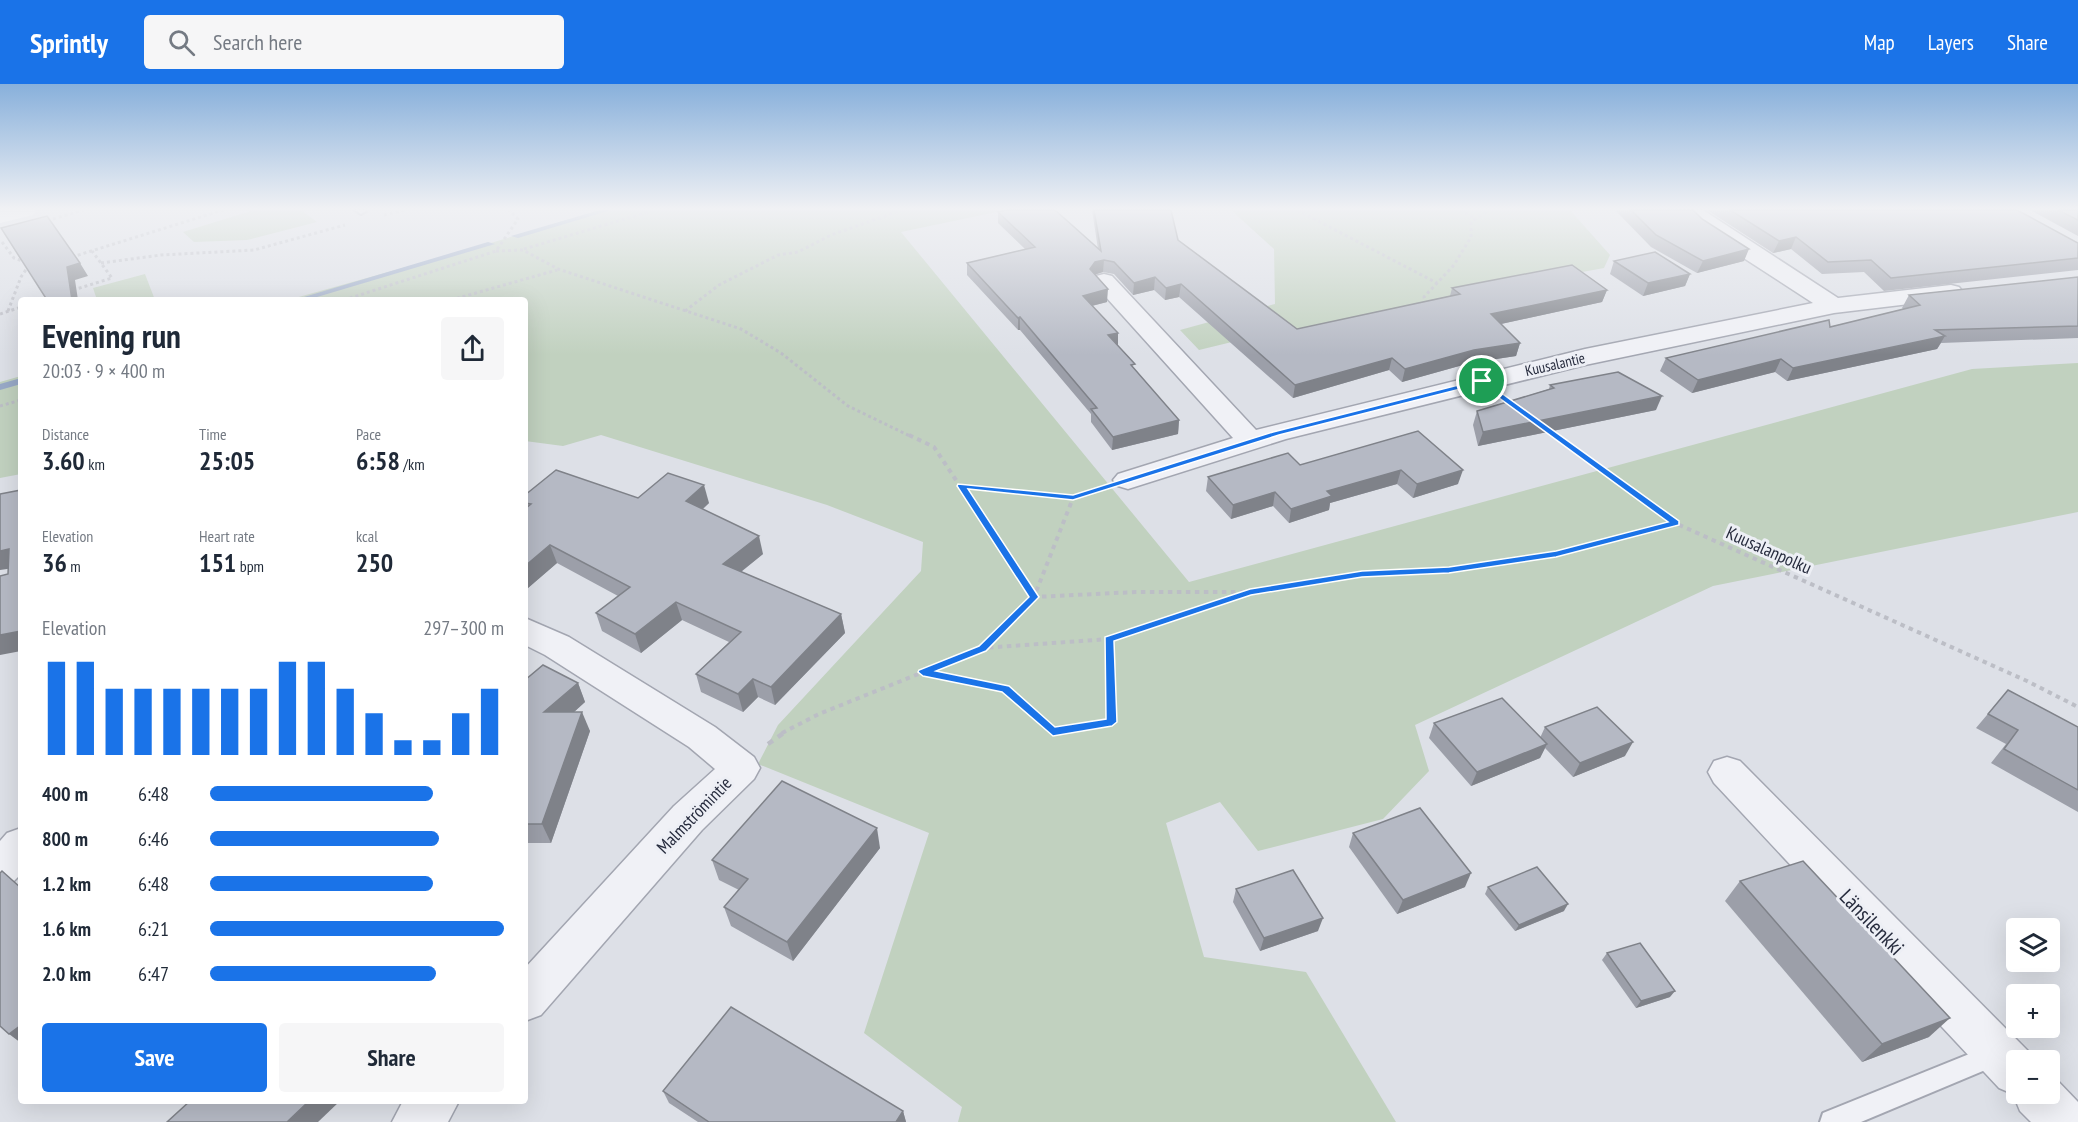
<!DOCTYPE html>
<html lang="en">
<head>
<meta charset="utf-8">
<style>
  :root { --surface:#fff; --page:#f6f6f7; --text:#1f2937; --muted:#747a83; --accent:#1a73e8 }
  body { margin:0; font-family:"PT Sans Narrow",sans-serif; background:var(--page); color:var(--text); height:100vh; display:flex; flex-direction:column; font-size:22px; white-space:nowrap }
  * { box-sizing:border-box; margin:0 }
  p { font-size:20px; color:var(--muted) }
  .icon { flex:none; width:33px; height:33px; fill:none; stroke:currentColor; stroke-width:2; stroke-linecap:round; stroke-linejoin:round }
  .map { position:relative; flex:1; overflow:hidden }
  .sheet { position:absolute; left:18px; top:213px; width:510px; height:807px; display:flex; flex-direction:column; background:var(--surface); border-radius:6px; box-shadow:0 6px 24px #0002 }
  .sheet>* { flex:none }
  .controls { position:absolute; left:2006px; top:834px; display:grid; gap:12px }
  .controls a { display:grid; place-items:center; width:54px; height:54px; border-radius:6px; background:var(--surface); box-shadow:0 6px 24px #0002; font-size:30px }
  .pin { position:absolute; display:grid; place-items:center; width:51px; height:51px; color:#fff; margin:-26px; border:3px solid #fff; border-radius:50%; box-shadow:0 2px 6px #0007 }
  .round { display:grid; place-items:center; flex:none; width:63px; height:63px; border-radius:6px; background:var(--page) }
  .overview { display:flex; align-items:center; justify-content:space-between; height:102px; padding:0 24px }
  h1 { font-size:33px; font-weight:700; line-height:45px }
  .stats { display:grid; grid-template-columns:repeat(3,1fr); gap:9px; height:102px; padding:6px 24px }
  .stats div { display:grid; align-content:center }
  .stats b { font-size:26px; font-weight:700 }
  .stats small { font-size:16px; font-weight:400 }
  .stats p { font-size:16px }
  .chart { height:168px; padding:12px 24px }
  .chart p { display:flex; justify-content:space-between }
  .chart svg { width:100%; height:108px; margin-top:6px; stroke:var(--accent); stroke-width:6 }
  .cta { display:flex; gap:12px; margin-top:auto; padding:12px 24px }
  .cta a { flex:1; height:69px; border-radius:6px; background:var(--accent); color:#fff; font-size:24px; font-weight:700; line-height:69px; text-align:center }
  .cta a+a { background:var(--page); color:var(--text) }
  ul { padding:0 24px; list-style:none; font-size:20px }
  li { display:grid; grid-template-columns:96px 72px 1fr; align-items:center; height:45px }
  li i { height:15px; border-radius:8px; background:var(--accent) }
  header { display:flex; align-items:center; gap:36px; box-sizing:border-box; height:84px; padding:0 30px; background:var(--accent); color:#fff }
  header strong { font-size:28px }
  nav { display:flex; gap:33px; margin-inline-start:auto; font-size:21px }
  .search { width:420px; height:54px; background:var(--page); display:flex; align-items:center; gap:15px; box-sizing:border-box; padding:0 21px; border-radius:6px; color:var(--muted); font-size:22px }
  .map>svg:first-child { display:block }
</style>
</head>
<body>
<header>
<strong>Sprintly</strong>
<div class="search"><svg class="icon" aria-label="search" viewBox="0 0 24 24"><circle cx="10" cy="10" r="6"/><path d="M15 15l6 6"/></svg>Search here</div>
<nav><a>Map</a><a>Layers</a><a>Share</a></nav>
</header>
<div class="map">
<svg width="2078" height="1038" viewBox="0 0 2078 1038">
  <rect width="100%" height="100%" fill="#dde0e7"/>
  <g fill="#c1d1bf">
    <polygon points="254,126 301,126 317,138 247,156 194,158 183,148"/>
    <polygon points="600,126 1006,126 901,148 1189,498 1972,285 2078,279 2078,428 1713,502 1415,641 1429,687 1383,735 1258,767 1220,718 1166,739 1204,873 1306,888 1396,1038 958,1038 962,1023 864,949 929,749 758,680 778,641 921,487 923,458 827,421 601,351 563,362 525,357 525,216 288,216 474,164"/>
    <polygon points="1231,126 1570,126 1610,171 1604,184 1442,214 1403,232 1273,248 1199,266 1180,246 1275,220 1274,165"/>
    <polygon points="145,190 155,216 97,216 93,204"/>
    <polygon points="21,292 21,390 0,394 0,298"/>
  </g>
  <g fill="none" stroke-linecap="round" stroke-linejoin="round">
    <g fill="#98a9c7" fill-rule="evenodd">
      <polygon points="600,126 611,126 518,154 511,152"/>
      <polygon points="488,158 495,160 307,216 294,216"/>
      <polygon points="21,294 21,300 0,306 0,300"/>
    </g>
    <g stroke="#a3a6b1" stroke-width="4">
      <g id="lane">
        <polygon points="355,126 365,126 366,127 361,130"/>
        <polygon points="1994,960 2002,963 2006,971 2002,979 1861,1038 1820,1038 1823,1029"/>
      </g>
    </g>
    <g stroke="#a3a6b1" stroke-width="3">
      <g id="street">
        <polygon points="1680,126 1703,126 1838,214 1951,201 1959,203 1963,208 1959,213 1951,215 1834,229 1585,281 1286,355 1128,405 1118,402 1113,396 1118,390 1233,354 1096,202 1092,197 1096,192 1104,190 1112,192 1256,346 1585,265 1813,219 1699,145"/>
        <polygon points="525,534 569,553 715,643 754,673 760,684 754,695 702,746 541,931 525,937 525,884 674,722 715,685 689,663 545,571 525,561"/>
        <polygon points="1727,673 1740,677 2033,972 2035,976 2016,976 2016,1010 2049,1010 2049,991 2054,993 2078,1018 2078,1038 2031,1038 2020,1027 2013,1010 1999,1004 1714,699 1708,688 1714,677"/>
        <polygon points="21,744 21,790 14,797 0,803 0,757 7,749"/>
        <polygon points="403,1017 459,1017 448,1038 392,1038"/>
      </g>
    </g>
    <g stroke="#bcbec6" stroke-width="3" stroke-dasharray="3 3" stroke-linecap="butt">
      <polyline points="1297,126 1437,199"/>
      <polyline points="1460,126 1476,135"/>
      <polyline points="384,131 405,126"/>
      <polyline points="53,135 83,126"/>
      <polyline points="2,158 14,174 25,178"/>
      <polyline points="524,165 655,126"/>
      <polyline points="496,167 523,166 558,185 741,245 781,269 848,322 912,353"/>
      <polyline points="72,173 223,126"/>
      <polyline points="101,179 161,171 254,166 345,141"/>
      <polyline points="73,206 112,194 92,167"/>
      <polyline points="344,216 496,167 518,135 509,126"/>
      <polyline points="451,216 557,186"/>
      <polyline points="1426,220 1424,213 1454,181 1471,153 1471,138 1489,126"/>
      <polyline points="8,227 21,193 29,181"/>
      <polyline points="685,227 719,201 778,171 798,168 831,151 902,126"/>
      <polyline points="0,230 21,223"/>
      <polyline points="0,322 21,316"/>
      <polyline points="1547,345 1557,353"/>
    </g>
    <g stroke="#bcbec6" stroke-width="4" stroke-dasharray="4.5 4.5" stroke-linecap="butt">
      <polyline points="909,351 934,363 1034,513 1136,508 1250,508 1109,555"/>
      <polyline points="1555,351 1675,439 2027,597 2078,623"/>
      <polyline points="962,402 1073,414"/>
      <polyline points="1250,508 1362,490 1449,486 1556,470 1675,439"/>
      <polyline points="924,589 1005,605 1053,647 1112,638 1109,555 983,564"/>
      <polyline points="782,649 819,630 983,564 1034,513 1073,414 1099,405"/>
    </g>
    <polyline stroke="#bcbec6" stroke-width="4.5" stroke-dasharray="6 6" stroke-linecap="butt" points="768,660 785,648"/>
    <use href="#lane" fill="#f0f1f6" fill-rule="evenodd"/>
    <use href="#street" fill="#f0f1f6" fill-rule="evenodd"/>
    <polygon fill="#fff" fill-rule="evenodd" points="0,126 36,126 33,131 0,139"/>
  </g>
  <g fill="#9c9fa9">
    <polygon points="1092,126 1171,126 1178,156 1297,245 1450,212 1452,204 1607,206 1602,218 1501,240 1520,259 1516,272 1470,279 1402,298 1389,286 1293,314 1179,213 1165,216 1154,206 1133,211 1114,190 1103,188 1095,190 1107,218 1092,222 1118,249 1118,262 1134,285 1179,336 1178,350 1112,366 1091,338 1091,330 1020,246 1018,246 967,191 967,179 1025,165 998,139 998,128 1098,165"/>
    <polygon points="1615,126 1693,126 1744,177 1697,189 1651,163"/>
    <polygon points="1707,126 2017,126 2078,159 2078,186 1884,207 1864,188 1822,190 1791,165 1773,169"/>
    <polygon points="2030,126 2078,126 2078,152"/>
    <polygon points="1614,177 1690,190 1685,202 1643,212 1610,190"/>
    <polygon points="2078,193 2078,254 1941,259 1937,265 1787,297 1775,288 1692,309 1660,287 1666,274 1830,243 1903,225 1902,224 1909,211"/>
    <polygon points="1550,301 1656,326 1478,362 1473,341 1477,327 1549,305"/>
    <polygon points="1418,347 1458,400 1413,414 1397,400 1330,419 1329,426 1289,439 1273,422 1231,435 1206,407 1208,393 1300,381"/>
    <polygon points="525,411 638,414 709,419 703,425 763,470 741,488 841,530 845,549 775,621 758,613 743,628 701,608 696,590 729,558 682,536 641,569 602,547 596,529 618,512 557,479 528,504 525,502"/>
    <polygon points="525,596 578,599 585,618 574,628 590,647 551,759 525,759"/>
    <polygon points="2008,606 2078,643 2078,728 1991,679 2006,660 1976,644"/>
    <polygon points="1434,639 1540,654 1545,643 1625,672 1573,693 1545,664 1540,674 1471,702 1429,654"/>
    <polygon points="1353,749 1465,803 1397,830 1349,763"/>
    <polygon points="880,764 793,877 731,842 724,823 739,806 719,796 712,776"/>
    <polygon points="1740,797 1929,953 1862,978 1725,817"/>
    <polygon points="1488,803 1564,827 1515,847 1485,810"/>
    <polygon points="1236,805 1318,847 1260,867 1233,818"/>
    <polygon points="1607,869 1670,913 1636,924 1602,876"/>
    <polygon points="663,1007 903,1027 906,1038 698,1038 669,1019"/>
  </g>
  <g fill="#7f8289">
    <polygon points="1796,153 1791,165 1773,169 1779,157"/>
    <polygon points="1749,165 1744,177 1697,189 1703,177"/>
    <polygon points="1104,176 1103,188 1094,191 1090,185 1095,178"/>
    <polygon points="80,179 88,192 75,196 78,216 72,216 67,183"/>
    <polygon points="1690,190 1685,202 1643,212 1648,199"/>
    <polygon points="1155,193 1154,206 1133,211 1134,199"/>
    <polygon points="1181,200 1179,213 1165,216 1166,204"/>
    <polygon points="1108,205 1107,218 1083,224 1083,212"/>
    <polygon points="1607,206 1602,218 1487,243 1491,230"/>
    <polygon points="1020,233 1020,246 1018,246 1018,234"/>
    <polygon points="1118,249 1118,262 1108,251"/>
    <polygon points="1945,252 1937,265 1787,297 1793,284"/>
    <polygon points="1520,259 1516,272 1470,279 1402,298 1405,285 1474,266"/>
    <polygon points="1392,274 1389,286 1293,314 1295,301"/>
    <polygon points="1781,275 1775,288 1692,309 1698,296"/>
    <polygon points="1662,312 1656,326 1478,362 1483,348"/>
    <polygon points="1179,336 1178,350 1112,366 1113,353"/>
    <polygon points="1401,386 1397,400 1330,419 1329,426 1289,439 1291,425 1327,407"/>
    <polygon points="1463,386 1458,400 1413,414 1417,400"/>
    <polygon points="704,401 709,419 691,435 686,417"/>
    <polygon points="1275,408 1273,422 1231,435 1233,421"/>
    <polygon points="759,452 763,470 728,498 723,480"/>
    <polygon points="550,461 557,479 528,504 525,496 525,482"/>
    <polygon points="9,465 21,483 0,486 0,467"/>
    <polygon points="676,518 682,536 641,569 635,550"/>
    <polygon points="841,530 845,549 775,621 771,603"/>
    <polygon points="21,547 21,567 0,571 0,551"/>
    <polygon points="753,595 758,613 743,628 738,610"/>
    <polygon points="578,599 585,618 553,647 544,628"/>
    <polygon points="582,628 590,647 551,759 542,740"/>
    <polygon points="1633,658 1625,672 1573,693 1580,679"/>
    <polygon points="1547,660 1540,674 1471,702 1477,688"/>
    <polygon points="877,744 880,764 793,877 787,858"/>
    <polygon points="1471,789 1465,803 1397,830 1403,816"/>
    <polygon points="1568,820 1564,827 1515,847 1519,841"/>
    <polygon points="1323,834 1318,847 1260,867 1264,854"/>
    <polygon points="1675,907 1670,913 1636,924 1641,917"/>
    <polygon points="1950,934 1929,953 1862,978 1882,960"/>
    <polygon points="21,941 21,959 9,950"/>
    <polygon points="309,1017 340,1017 318,1038 287,1038"/>
    <polygon points="903,1027 906,1038 896,1038"/>
  </g>
  <g fill="#b5b9c4" stroke="#7f8289" stroke-width="1.5">
    <polygon points="1007,126 1055,126 1101,167 1094,126 1171,126 1178,156 1297,245 1460,210 1452,204 1572,181 1607,206 1491,230 1520,259 1474,266 1405,285 1392,274 1295,301 1181,200 1166,204 1155,193 1134,199 1114,178 1104,176 1095,178 1090,185 1108,205 1083,212 1118,249 1108,251 1135,280 1131,281 1179,336 1113,353 1091,325 1097,324 1020,233 1018,234 967,179 1035,163 998,128"/>
    <polygon points="1631,126 1693,126 1702,135 1749,165 1703,177 1656,151"/>
    <polygon points="1730,126 2017,126 2078,159 2078,174 1891,194 1871,176 1828,178 1796,153 1779,157"/>
    <polygon points="2058,126 2078,126 2078,136"/>
    <polygon points="47,132 80,179 67,183 72,216 47,216 1,144"/>
    <polygon points="1655,168 1690,190 1648,199 1614,177"/>
    <polygon points="2078,193 2078,242 1935,246 1945,252 1793,284 1781,275 1698,296 1666,274 1829,236 1830,243 1920,221 1909,211"/>
    <polygon points="1618,288 1662,312 1483,348 1477,327 1554,304 1550,301"/>
    <polygon points="1418,347 1463,386 1417,400 1401,386 1327,407 1332,412 1291,425 1275,408 1233,421 1208,393 1288,369 1300,381"/>
    <polygon points="556,386 638,414 668,389 704,401 686,417 759,452 723,480 841,530 771,603 753,595 738,610 696,590 741,548 676,518 635,550 596,529 630,503 550,461 525,482 525,425 531,420 525,419 525,411"/>
    <polygon points="21,406 21,547 0,551 0,492 8,490 9,465 0,467 0,410"/>
    <polygon points="543,581 578,599 544,628 582,628 542,740 525,740 525,596"/>
    <polygon points="2008,606 2078,643 2078,706 2004,665 2018,646 1988,630"/>
    <polygon points="1502,614 1547,660 1477,688 1434,639"/>
    <polygon points="1597,623 1633,658 1580,679 1545,643"/>
    <polygon points="782,697 877,744 787,858 724,823 748,795 712,776"/>
    <polygon points="1420,724 1471,789 1403,816 1353,749"/>
    <polygon points="1803,777 1950,934 1882,960 1740,797"/>
    <polygon points="1537,783 1568,820 1519,841 1488,803"/>
    <polygon points="1293,786 1323,834 1264,854 1236,805"/>
    <polygon points="2,787 21,804 21,941 9,950 0,942 0,789"/>
    <polygon points="1640,859 1675,907 1641,917 1607,869"/>
    <polygon points="731,923 903,1027 896,1038 709,1038 663,1007"/>
    <polygon points="190,1017 309,1017 287,1038 167,1038"/>
  </g>
  <linearGradient id="sky" x2="0" y2="1"><stop stop-color="#88b0db"/><stop offset="0.46" stop-color="#f0f1f4"/><stop offset="1" stop-color="#f0f1f4" stop-opacity="0"/></linearGradient>
  <rect width="2078" height="271" fill="url(#sky)"/>
  <path fill="#1a73e8" stroke="#fff" stroke-width="1.5" fill-rule="evenodd" d="M1482,295L1679,437V441L1556,473L1449,489L1362,493L1251,511L1114,557L1117,638L1112,642L1053,652L1002,608L923,592L918,588L919,586L979,562L1029,513L957,402L958,400L1073,411L1273,348ZM1480,300L1668,438L1556,467L1449,483L1362,487L1250,505L1105,553L1106,635L1055,643L1009,602L936,587L986,567L1039,513L968,405L1073,416L1279,351Z"/>
  <g text-anchor="middle" dominant-baseline="central" stroke-width="6" stroke-linejoin="round" paint-order="stroke">
    <g font-size="15" fill="#272c3e" stroke="#edeff5">
      <text transform="translate(1555 280) rotate(-13)">Kuusalantie</text>
    </g>
    <g font-size="18" fill="#272c3e" stroke="#edeff5">
      <text transform="translate(1769 466) rotate(24)">Kuusalanpolku</text>
      <text transform="translate(694 731) rotate(-46)">Malmströmintie</text>
    </g>
    <g font-size="21" fill="#272c3e" stroke="#edeff5">
      <text transform="translate(1872 838) rotate(46)">Länsilenkki</text>
    </g>
  </g>
</svg>
<div class="controls">
<a><svg class="icon" aria-label="layers" viewBox="0 0 24 24"><path d="M12 4l9 5-9 5-9-5zM3 14l9 5 9-5"/></svg></a>
<a>+</a>
<a>−</a>
</div>
<div class="pin" style="left:1482px;top:297px;background:#1e9e55"><svg class="icon" aria-label="arrive" viewBox="0 0 24 24"><path d="M6 21V4h12l-3 4 3 4H6"/></svg></div>
<section class="sheet">
<div class="overview"><div><h1>Evening run</h1><p>20:03 · 9 × 400 m</p></div><a class="round"><svg class="icon" aria-label="share" viewBox="0 0 24 24"><path d="M12 15V3M7 8l5-5 5 5M5 13v7h14v-7"/></svg></a></div>
<div class="stats">
<div><p>Distance</p><b>3.60<small> km</small></b></div>
<div><p>Time</p><b>25:05</b></div>
<div><p>Pace</p><b>6:58<small> /km</small></b></div>
</div>
<div class="stats">
<div><p>Elevation</p><b>36<small> m</small></b></div>
<div><p>Heart rate</p><b>151<small> bpm</small></b></div>
<div><p>kcal</p><b>250</b></div>
</div>
<div class="chart"><p><span>Elevation</span>297–300 m</p>
<svg viewBox="0 0 160 44" preserveAspectRatio="none"><path d="M5 44V6M15 44V6M25 44V17M35 44V17M45 44V17M55 44V17M65 44V17M75 44V17M85 44V6M95 44V6M105 44V17M115 44V27M125 44V38M135 44V38M145 44V27M155 44V17"/></svg>
</div>
<ul>
<li><b>400 m</b>6:48<i style="width:76%"></i></li>
<li><b>800 m</b>6:46<i style="width:78%"></i></li>
<li><b>1.2 km</b>6:48<i style="width:76%"></i></li>
<li><b>1.6 km</b>6:21<i style="width:100%"></i></li>
<li><b>2.0 km</b>6:47<i style="width:77%"></i></li>
</ul>
<div class="cta"><a>Save</a><a>Share</a></div>
</section>
</div>
</body>
</html>
